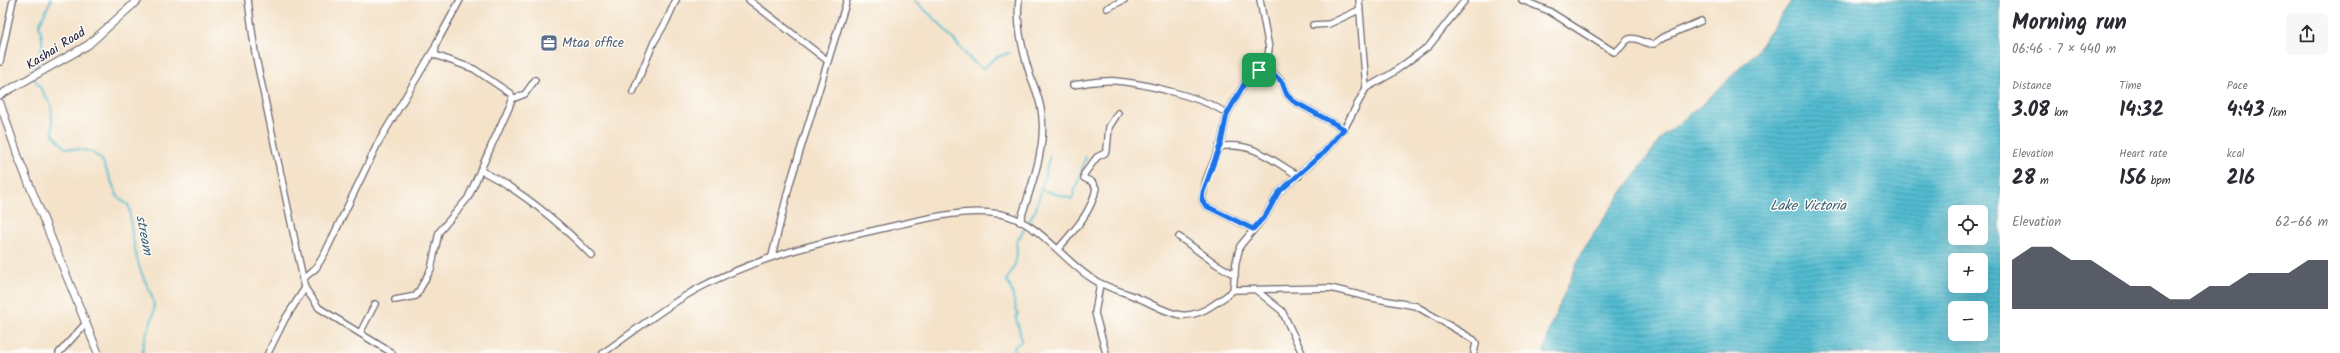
<!DOCTYPE html>
<html lang="en">
<head>
<meta charset="utf-8">
<style>
  :root { --surface:#fff; --page:#f7f7f7; --text:#2b2b33; --muted:#7c7c81; --accent:#111827 }
  body { margin:0; font-family:Kalam,sans-serif; background:var(--page); color:var(--text); height:100vh; display:flex; flex-direction:column; font-size:15px; white-space:nowrap }
  * { box-sizing:border-box; margin:0 }
  p { font-size:13px; color:var(--muted) }
  .icon { flex:none; width:22px; height:22px; fill:none; stroke:currentColor; stroke-width:2; stroke-linecap:round; stroke-linejoin:round }
  .map { position:relative; flex:1; overflow:hidden }
  .panel { display:flex; flex-direction:column; background:var(--surface); width:340px }
  .panel>* { flex:none }
  .fabs { position:absolute; left:1948px; top:205px; display:grid; gap:8px }
  .fabs a { display:grid; place-items:center; width:40px; height:40px; border-radius:6px; background:var(--surface); box-shadow:0 4px 16px #0002; font-size:20px }
  .pin { position:absolute; display:grid; place-items:center; width:34px; height:34px; color:#fff; margin:-17px; border-radius:8px; box-shadow:0 2px 6px #0006 }
  .round { display:grid; place-items:center; flex:none; width:42px; height:42px; border-radius:6px; background:var(--page) }
  .headline { display:flex; align-items:center; justify-content:space-between; height:68px; padding:0 12px }
  h1 { font-size:22px; font-weight:700; line-height:30px }
  .stats { display:grid; grid-template-columns:repeat(3,1fr); gap:6px; height:68px; padding:4px 12px }
  .stats div { display:grid; align-content:center }
  .stats b { font-size:20px; font-weight:700 }
  .stats small { font-size:11px; font-weight:400 }
  .stats p { font-size:11px }
  .chart { height:112px; padding:8px 12px }
  .chart p { display:flex; justify-content:space-between }
  .chart svg { width:100%; height:72px; margin-top:4px; fill:var(--accent); opacity:.7 }
  main { display:flex; flex:1; min-height:0 }
  .map>svg:first-child { display:block }
</style>
</head>
<body>
<main>
<div class="map">
<svg width="2000" height="353" viewBox="0 0 2000 353">
  <defs>
    <pattern id="water-rules" width="6" height="5" patternUnits="userSpaceOnUse"><rect width="6" height="5" fill="#53bcd0"/><path d="M0 2.5h6" fill="none" stroke="#4498aa"/></pattern>
  </defs>
  <rect width="100%" height="100%" fill="#fdfcf7"/>
  <filter id="ink" filterUnits="userSpaceOnUse"><feTurbulence type="fractalNoise" baseFrequency=".025" numOctaves="2"/><feDisplacementMap in="SourceGraphic" scale="8" xChannelSelector="R" yChannelSelector="G"/><feConvolveMatrix kernelMatrix="1 2 1 2 8 2 1 2 1" color-interpolation-filters="sRGB"/></filter>
  <filter id="wash" filterUnits="userSpaceOnUse"><feTurbulence type="fractalNoise" baseFrequency=".012" numOctaves="4" result="noise"/><feDisplacementMap in="SourceGraphic" scale="16" xChannelSelector="R" yChannelSelector="G"/><feGaussianBlur stdDeviation="0.9" result="paint"/><feColorMatrix in="noise" values="0 0 0 0 0 0 0 0 0 0 0 0 0 0 0 0 0 1.4 0 .05"/><feComposite in="paint" operator="in"/></filter>
  <g filter="url(#wash)">
    <rect width="100%" height="100%" fill="#f4e2c9"/>
    <path fill="url(#water-rules)" stroke="#3a6f86" fill-rule="evenodd" d="M1792,0H2000V353H1544L1551,325L1582,252L1608,212L1662,137L1704,103L1756,52ZM1955,212H1981V238H1955ZM1955,260H1981V286H1955ZM1955,308H1981V334H1955Z"/>
    <g fill="none" stroke-linecap="round" stroke-linejoin="round">
      <g stroke="#53bcd0" stroke-width="2">
        <polyline points="914,0 938,22 972,61 983,69 995,58 1009,53"/>
        <path d="M34,72C42,57 45,41 39,25L51,0"/>
        <path d="M34,78L51,105L53,134L65,148L90,151L102,160L118,197L129,206C131,228 133,248 140,269C145,283 154,294 154,309C155,319 140,341 143,353"/>
        <polyline points="1042,190 1072,199 1086,157"/>
        <path d="M1012,353L1015,346L1021,342C1022,334 1017,325 1016,317L1018,314C1012,303 1015,290 1006,280C1014,270 1019,257 1016,243L1036,209L1050,155"/>
      </g>
    </g>
  </g>
  <g filter="url(#ink)">
    <g fill="none" stroke-linecap="round" stroke-linejoin="round">
      <g stroke="#6c656d" stroke-width="8">
        <g id="minor">
          <polyline points="248,0 255,53 305,288 319,308 392,353"/>
          <polyline points="749,0 828,61"/>
          <path d="M1019,0C1016,23 1023,53 1030,75C1035,88 1041,101 1042,116C1046,151 1030,188 1020,222"/>
          <polyline points="1359,0 1366,88"/>
          <path d="M1522,0L1549,11L1614,52C1621,50 1623,42 1629,39C1638,36 1645,45 1654,44L1664,37L1701,21"/>
          <polyline points="1107,8 1124,0"/>
          <polyline points="1313,25 1329,24 1359,10"/>
          <polyline points="0,62 13,0"/>
          <polyline points="1265,66 1282,81 1287,95 1293,101 1344,129"/>
          <path d="M1073,85C1087,83 1101,80 1116,81C1142,83 1207,98 1227,114"/>
          <polyline points="633,92 654,42 666,22 676,0"/>
          <polyline points="512,99 525,94 535,80"/>
          <path d="M1219,147C1252,140 1272,161 1299,176"/>
          <path d="M480,170C522,191 559,222 592,256"/>
          <polyline points="1253,229 1206,206 1202,200 1206,180 1221,143 1227,114 1247,79 1267,63 1269,48 1260,0"/>
          <polyline points="1179,237 1216,264 1235,275"/>
          <path d="M1058,249C1073,232 1092,212 1096,188L1092,182L1084,178V174L1097,157L1105,153L1107,149L1109,127L1118,113"/>
          <polyline points="772,256 790,183 847,0"/>
          <polyline points="303,279 316,268 325,253 378,143 434,49"/>
          <polyline points="1100,284 1095,313 1106,353"/>
          <polyline points="1233,290 1330,288 1372,298 1416,306 1474,340 1476,343 1474,353"/>
          <polyline points="1256,290 1282,311 1302,353"/>
          <polyline points="395,300 416,296 431,269 439,232 468,198 512,100 511,94 474,69 435,55 436,44 460,0"/>
          <polyline points="360,333 375,304"/>
          <polyline points="59,353 86,323"/>
          <polyline points="268,353 285,319 305,288"/>
          <path d="M603,353C635,331 665,306 699,288C759,256 823,242 889,227C924,219 964,208 1000,214C1039,221 1060,258 1091,278C1104,287 1121,291 1136,297C1167,310 1182,326 1213,305C1220,300 1228,296 1233,290L1236,262L1240,246L1266,215L1278,193L1324,152L1344,129L1366,88L1391,74L1429,46L1465,0"/>
        </g>
      </g>
      <g stroke="#6c656d" stroke-width="9">
        <g id="tertiary">
          <polyline points="0,95 88,45 138,0"/>
          <polyline points="0,103 19,159 98,353"/>
        </g>
      </g>
      <use href="#minor" stroke="#fff" stroke-width="5.5"/>
      <use href="#tertiary" stroke="#fff" stroke-width="7"/>
    </g>
  </g>
  <g fill="none" stroke-linecap="round" stroke-linejoin="round" filter="url(#ink)">
    <g stroke="#fff" stroke-width="8">
      <polygon id="route" points="1265,66 1282,82 1287,95 1293,101 1344,129 1324,152 1278,193 1266,215 1253,229 1206,206 1202,200 1203,192 1221,143 1227,114 1247,79"/>
    </g>
    <use href="#route" stroke="#1a73e8" stroke-width="5"/>
  </g>
  <defs>
    <g id="office-square" transform="scale(0.9)"><rect x="-9" y="-9" width="18" height="18" rx="4" fill="#5c6f8a" stroke="#fdfcf7"/><path d="M-6-3h4V-5.5h4V-3h4V5H-6ZM-1-4.5V-3h2v-1.5ZM-6 0V1H6V0Z" fill="#fff"/></g>
  </defs>
  <g fill-rule="evenodd">
    <use href="#office-square" x="549" y="43"/>
  </g>
  <g text-anchor="middle" dominant-baseline="central" stroke-width="3" stroke-linejoin="round" paint-order="stroke">
    <g font-size="13" fill="#4e5e75" stroke="#fdfcf7" text-anchor="start">
      <text x="562" y="43">Mtaa office</text>
    </g>
    <g font-size="13" fill="#22223b" stroke="#fdfcf7">
      <text transform="translate(56 49) rotate(-32)">Kashai Road</text>
    </g>
    <g font-size="14" font-style="italic" fill="#366077" stroke="#fdfcf7">
      <text x="1808" y="206">Lake Victoria</text>
      <text transform="translate(144 235) rotate(79)">stream</text>
    </g>
  </g>
</svg>
<div class="fabs">
<a><svg class="icon" aria-label="locate" viewBox="0 0 24 24"><circle cx="12" cy="12" r="6"/><path d="M12 2v4M12 18v4M2 12h4M18 12h4"/></svg></a>
<a>+</a>
<a>−</a>
</div>
<div class="pin" style="left:1259px;top:70px;background:#1e9e55"><svg class="icon" aria-label="arrive" viewBox="0 0 24 24"><path d="M6 21V4h12l-3 4 3 4H6"/></svg></div>
</div>
<section class="panel">
<div class="headline"><div><h1>Morning run</h1><p>06:46 · 7 × 440 m</p></div><a class="round"><svg class="icon" aria-label="share" viewBox="0 0 24 24"><path d="M12 15V3M7 8l5-5 5 5M5 13v7h14v-7"/></svg></a></div>
<div class="stats">
<div><p>Distance</p><b>3.08<small> km</small></b></div>
<div><p>Time</p><b>14:32</b></div>
<div><p>Pace</p><b>4:43<small> /km</small></b></div>
</div>
<div class="stats">
<div><p>Elevation</p><b>28<small> m</small></b></div>
<div><p>Heart rate</p><b>156<small> bpm</small></b></div>
<div><p>kcal</p><b>216</b></div>
</div>
<div class="chart"><p><span>Elevation</span>62–66 m</p>
<svg viewBox="0 0 160 44" preserveAspectRatio="none"><path d="M0 44V14L10 6L20 6L30 14L40 14L50 22L60 30L70 30L80 38L90 38L100 30L110 30L120 22L130 22L140 22L150 14L160 14V44z"/></svg>
</div>
</section>
</main>
</body>
</html>
